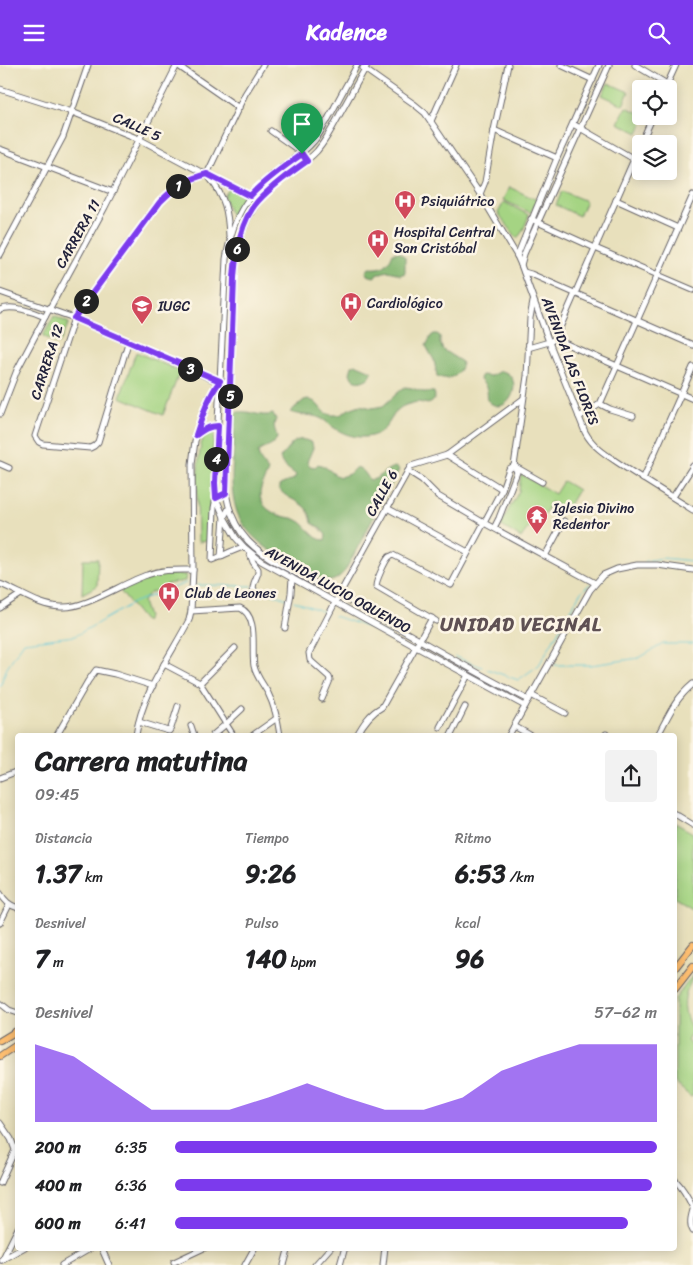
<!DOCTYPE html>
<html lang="es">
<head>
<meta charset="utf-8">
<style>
  :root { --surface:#fff; --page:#f2f2f2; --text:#202124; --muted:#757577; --accent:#7c3aed }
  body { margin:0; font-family:Sriracha,sans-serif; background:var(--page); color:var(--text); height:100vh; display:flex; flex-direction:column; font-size:19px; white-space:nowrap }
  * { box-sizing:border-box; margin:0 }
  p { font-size:16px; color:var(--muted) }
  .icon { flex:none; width:28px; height:28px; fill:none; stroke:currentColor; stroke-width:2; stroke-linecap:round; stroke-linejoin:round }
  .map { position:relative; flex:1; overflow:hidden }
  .details { position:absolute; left:15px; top:668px; width:662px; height:518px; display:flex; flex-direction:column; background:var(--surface); border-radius:5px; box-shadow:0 2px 12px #0003 }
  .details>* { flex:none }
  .fabs { position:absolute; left:632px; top:15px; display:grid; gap:10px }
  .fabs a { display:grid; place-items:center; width:45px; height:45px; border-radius:5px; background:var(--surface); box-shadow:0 2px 12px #0003; font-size:25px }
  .pin { position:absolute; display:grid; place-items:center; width:42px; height:42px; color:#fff; margin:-51px -21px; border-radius:50% 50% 50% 0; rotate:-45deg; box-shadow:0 0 5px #0007 }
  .pin .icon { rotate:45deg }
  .km { position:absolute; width:25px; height:25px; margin:-12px; border-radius:50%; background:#222; color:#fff; font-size:14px; line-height:25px; text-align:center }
  .round { display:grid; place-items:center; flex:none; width:52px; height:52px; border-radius:5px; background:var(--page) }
  .head { display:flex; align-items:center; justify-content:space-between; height:85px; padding:0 20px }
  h1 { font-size:28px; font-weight:700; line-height:38px }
  .stats { display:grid; grid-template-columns:repeat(3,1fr); gap:8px; height:85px; padding:5px 20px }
  .stats div { display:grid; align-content:center }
  .stats b { font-size:25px; font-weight:700 }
  .stats small { font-size:14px; font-weight:400 }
  .stats p { font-size:14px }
  .chart { height:140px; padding:10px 20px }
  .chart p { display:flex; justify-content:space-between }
  .chart svg { width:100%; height:90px; margin-top:5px; fill:var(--accent); opacity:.7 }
  ul { padding:0 20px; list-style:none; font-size:16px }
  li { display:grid; grid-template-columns:80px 60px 1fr; align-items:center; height:38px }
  li i { height:12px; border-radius:6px; background:var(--accent) }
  header { display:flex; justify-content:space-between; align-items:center; height:65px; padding:0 20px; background:var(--accent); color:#fff; font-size:22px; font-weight:700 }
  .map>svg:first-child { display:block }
</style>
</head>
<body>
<header><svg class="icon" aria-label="menu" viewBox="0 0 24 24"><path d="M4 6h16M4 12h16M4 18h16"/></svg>Kadence<svg class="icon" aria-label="search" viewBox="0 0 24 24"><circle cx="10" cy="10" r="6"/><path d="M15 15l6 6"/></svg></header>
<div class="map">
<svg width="693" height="1200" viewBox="0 0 693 1200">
  <rect width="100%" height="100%" fill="#fcf5e5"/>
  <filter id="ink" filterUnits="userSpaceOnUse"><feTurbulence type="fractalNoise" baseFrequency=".02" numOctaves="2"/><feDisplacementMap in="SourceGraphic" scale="10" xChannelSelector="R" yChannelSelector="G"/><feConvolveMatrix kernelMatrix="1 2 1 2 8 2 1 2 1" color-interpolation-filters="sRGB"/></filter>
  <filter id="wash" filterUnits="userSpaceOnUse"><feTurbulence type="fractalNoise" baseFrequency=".0096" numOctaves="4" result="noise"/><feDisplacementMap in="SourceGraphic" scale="20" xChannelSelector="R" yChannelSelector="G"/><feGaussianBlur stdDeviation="1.12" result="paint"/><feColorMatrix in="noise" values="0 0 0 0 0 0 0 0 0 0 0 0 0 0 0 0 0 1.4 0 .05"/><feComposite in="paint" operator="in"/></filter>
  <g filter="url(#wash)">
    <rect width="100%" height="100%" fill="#e8e0bc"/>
    <g fill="#a5d483" stroke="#647b5f">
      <polygon points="608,18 629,27 623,40 602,30"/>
      <polygon points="626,42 641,49 641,51 646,51 638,68 618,58"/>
      <polygon points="509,122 537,135 531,148 503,135"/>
      <polygon points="230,123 244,131 244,134 232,155 224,131"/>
      <polygon points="562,126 586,136 579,151 556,140"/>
      <path d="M504,137L529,150C526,158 523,168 517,173L498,148Z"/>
      <polygon points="54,251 69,258 59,279 43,271"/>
      <polygon points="136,287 180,306 163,350 120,332"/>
      <path d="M208,366H214L208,476L198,477C198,457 193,377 208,366Z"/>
      <path d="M521,409L555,429L563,416L578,425L566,445L551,437C549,440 547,445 545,448C537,457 527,462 521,473L500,460L519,426Z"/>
      <polygon points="83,494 98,494 97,521 82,529"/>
      <path d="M160,508L186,510L185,516L167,519L168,528C154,525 151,524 143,537L148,552L145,557L120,526Z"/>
      <polygon points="675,758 693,768 693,844 675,833"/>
      <path d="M693,910C692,916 689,920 687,925C682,939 685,953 693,965L687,976L693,981V1031L691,1032L675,1018V934Z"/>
    </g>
    <g fill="#84b671" stroke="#536c56">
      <path d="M399,187L405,192V208L400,210C390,204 382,206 374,212L367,210L366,207L369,203C383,204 388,201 393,188Z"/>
      <path d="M434,269H437L440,271V278L443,285L462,297C461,310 448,317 437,311L434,295L426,281L431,271Z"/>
      <path d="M355,299L369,305L372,307L369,313C362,316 358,319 352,313L350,308L352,301Z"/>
      <path d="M500,306C526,309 511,350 492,339C486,336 488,331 487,325C486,321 483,318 480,315L481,310L491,311Z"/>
      <path d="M405,322L412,323L423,327H434L435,331C435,333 434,336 432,337C428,341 422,337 417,337C413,338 409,339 406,340C393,344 392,357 383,365C370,376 350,373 336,364C330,361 326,355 320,353C311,349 300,351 290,347L304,335L308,334L315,337L325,348L332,350H340L349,344L360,340L372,343L383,341L402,324Z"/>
      <path d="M238,347C250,345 261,353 273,349L276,354C272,362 276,366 277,373C271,385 266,380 258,387C259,394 262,399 268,405C266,414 257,425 261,435C265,445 276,450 286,452C290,453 294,453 297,455C309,460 311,475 325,475L326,470L320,463L312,458C309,435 290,438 279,424L280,420L294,414L296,410C290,404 282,402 280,393C290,382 295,368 312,378L313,383L307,397L310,401L315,402L318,399C329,402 331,409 340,412L349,409L356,402C364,404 365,409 370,415C382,414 383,404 395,402L399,405L345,506C341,510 336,516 329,516C323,515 317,511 312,509C285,496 247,476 237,447C228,420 234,399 234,372C235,364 233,356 235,349Z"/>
    </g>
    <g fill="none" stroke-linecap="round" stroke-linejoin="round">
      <g stroke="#5bc6d6" stroke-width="1">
        <polyline points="645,496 662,493 693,496"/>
        <polyline points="198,520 252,521"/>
        <polyline points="255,522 287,534"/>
        <polyline points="294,536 324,547"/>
        <polyline points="334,551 390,570"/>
        <polyline points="455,592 482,602"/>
        <polyline points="555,600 591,600 639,593 663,579 693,579"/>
        <polyline points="487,604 518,615 539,600 581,527 590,519"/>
        <polyline points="0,621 7,602 24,577 75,571 135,537 186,518"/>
      </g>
    </g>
  </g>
  <g filter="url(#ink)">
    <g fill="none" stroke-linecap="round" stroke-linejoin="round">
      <g stroke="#676468" stroke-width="7">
        <g id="minor">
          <polyline points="177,0 239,43"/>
          <path d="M357,0C349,16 340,31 332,47C326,57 321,68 314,76C304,88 291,96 279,105C244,131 233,153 226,194L215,418L216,433L224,452L236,473L244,482L261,496L416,582L525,641"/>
          <path d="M367,0C358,16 350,31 341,47C334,60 327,74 317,86C306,98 291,106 278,116C246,142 237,173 234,213L226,428C229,446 235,462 248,476C269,498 312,515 339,530C402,564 464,602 529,635"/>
          <polyline points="561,0 593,15"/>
          <polyline points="635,0 667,19"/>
          <path d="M363,3L414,39L425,48L480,129L517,191L521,200L549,277L585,367C594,384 610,392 626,403C648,417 670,431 693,445"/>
          <polyline points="0,24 72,47 139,74 201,107 246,129 258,136"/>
          <polyline points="665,24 676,0"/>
          <polyline points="431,56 456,0"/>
          <polyline points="573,59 634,94"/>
          <polyline points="494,65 557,93"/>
          <polyline points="271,66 295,83 307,96"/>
          <polyline points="0,84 113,127"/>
          <path d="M209,112C225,132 228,146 229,171"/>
          <polyline points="480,129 485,117 494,65 508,0"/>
          <polyline points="616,135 678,163"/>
          <polyline points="531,154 595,183 693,225"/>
          <polyline points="0,190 63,72 88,0"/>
          <polyline points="517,191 557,93 599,0"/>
          <polyline points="521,200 524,189 538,157 609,0"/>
          <polyline points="524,207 531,209 693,280"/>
          <polyline points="0,227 74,253 219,317 230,317"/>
          <path d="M0,245C11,239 34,247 45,252"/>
          <polyline points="555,274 693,334"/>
          <path d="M128,278L98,377L94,381L90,383L43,379L39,377L35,371L74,253L160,137C176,121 185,115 207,109L245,29L263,0"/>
          <polyline points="528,283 549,277 555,274 653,51"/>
          <polyline points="600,339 610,344 633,351"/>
          <polyline points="0,349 17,305 45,252 105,142 177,0"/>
          <polyline points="579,352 600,339 693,130"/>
          <path d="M197,369C204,364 209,361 218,361"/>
          <polyline points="447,390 502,424"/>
          <polyline points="0,399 9,403"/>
          <polyline points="514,401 542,417"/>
          <polyline points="408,406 422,415 438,431 484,458 595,518"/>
          <polyline points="643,414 693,302"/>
          <path d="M226,428L216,433L214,443L212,495C223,491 232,485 244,482"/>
          <polyline points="673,432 693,401"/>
          <polyline points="387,443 468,487"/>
          <polyline points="494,463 499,453 517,407 514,401 527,311 530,253 533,237"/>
          <polyline points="250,489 253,497 258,504 258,508 254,518 253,523 255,526"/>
          <polyline points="545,491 564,456"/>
          <polyline points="221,492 224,452 229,443"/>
          <path d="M0,519C21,527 38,541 61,542C86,544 122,518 147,510C162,504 177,505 193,505"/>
          <polyline points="0,543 21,529"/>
          <path d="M191,546L240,543C259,551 251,584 254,601C256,611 263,619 268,628C275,642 278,656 280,670"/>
          <path d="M436,556L376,521C376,516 385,496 389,492C390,491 392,491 393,490L451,520L502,424L509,404L514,401"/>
          <polyline points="285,563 291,528 292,513"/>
          <polyline points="164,599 200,618 233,670"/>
          <polyline points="200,618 235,583"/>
          <polyline points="531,630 565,648"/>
          <polyline points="322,634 330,615 329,612 312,597 310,595 309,588 339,530 408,406 411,401 447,390 523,334"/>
          <polyline points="139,657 165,665 169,666 171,663 178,641"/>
          <polyline points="191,661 194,670"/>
          <polyline points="514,661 530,670"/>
          <polyline points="440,662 468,610"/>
          <polyline points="57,670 88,616 96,605 115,609 153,621"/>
          <path d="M136,670C142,628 170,592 189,555L191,546L193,505L192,399L195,376L201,355L210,332L219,317"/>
          <polyline points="213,670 226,659 242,644"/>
          <polyline points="253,670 277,653"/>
          <path d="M357,670C363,659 370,648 382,642L432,553"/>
          <polyline points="451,670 465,642"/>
          <polyline points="509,670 590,525 603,510 617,504 637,500 657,500 693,505"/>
          <polyline points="606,670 606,669"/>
          <path d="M658,670C669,650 674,635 693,619"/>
          <polyline points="0,713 18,706"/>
          <polyline points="675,749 693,760"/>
          <path d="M0,828C5,836 9,840 18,843"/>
          <polyline points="0,858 9,840"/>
          <polyline points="0,938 9,945 18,948"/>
          <polyline points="0,1058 11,1074 15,1085 0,1118"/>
          <path d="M675,1115C683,1123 688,1132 693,1143"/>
          <path d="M693,1145C691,1152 689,1159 693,1166"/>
          <polyline points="101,1182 109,1200"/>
          <polyline points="1,1195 25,1182"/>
          <polyline points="2,1195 18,1163"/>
          <polyline points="174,1197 206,1182"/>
          <polyline points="62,1200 93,1182"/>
          <polyline points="245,1200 255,1182"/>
          <polyline points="284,1200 289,1182"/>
          <polyline points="315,1200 331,1182"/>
          <polyline points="340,1200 345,1182"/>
          <polyline points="383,1200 385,1182"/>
        </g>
      </g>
      <g stroke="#676468" stroke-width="8">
        <g id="major">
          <polyline points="675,903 693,880"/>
          <polyline points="675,924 693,901"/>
          <polyline points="0,976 18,965"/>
          <polyline points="0,991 18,979"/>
        </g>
      </g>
      <use href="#minor" stroke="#fff" stroke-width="5"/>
      <use href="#major" stroke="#fcbd6f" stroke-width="6"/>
    </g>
  </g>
  <g fill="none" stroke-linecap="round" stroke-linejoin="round" filter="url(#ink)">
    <g stroke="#fff" stroke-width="10">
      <path id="route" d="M302,89L307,96C290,108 273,120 258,136C240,156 236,187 234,213L226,428L216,433L215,418L218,361C209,361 204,364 196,370C202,352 208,332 220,316L74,253L160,137C176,121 185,115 207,109L250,131C265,115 283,102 302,89Z"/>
    </g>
    <use href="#route" stroke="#7c3aed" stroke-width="6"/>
  </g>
  <defs>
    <g id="hospital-pin" transform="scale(1.125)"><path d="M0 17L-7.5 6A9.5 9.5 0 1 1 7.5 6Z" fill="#d1495b" stroke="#fcf5e5"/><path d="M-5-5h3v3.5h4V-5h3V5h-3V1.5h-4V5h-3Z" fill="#fff"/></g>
    <g id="university-pin" transform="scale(1.125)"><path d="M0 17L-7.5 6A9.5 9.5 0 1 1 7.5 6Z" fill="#d1495b" stroke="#fcf5e5"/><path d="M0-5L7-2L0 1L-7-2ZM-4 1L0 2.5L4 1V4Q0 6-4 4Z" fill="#fff"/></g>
    <g id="temple-pin" transform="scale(1.125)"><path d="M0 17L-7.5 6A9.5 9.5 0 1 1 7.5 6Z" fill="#d1495b" stroke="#fcf5e5"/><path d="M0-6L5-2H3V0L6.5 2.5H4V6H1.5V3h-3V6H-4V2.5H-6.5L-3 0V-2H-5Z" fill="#fff"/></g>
  </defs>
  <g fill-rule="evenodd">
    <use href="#hospital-pin" x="405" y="136"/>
    <use href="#hospital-pin" x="378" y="175"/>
    <use href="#hospital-pin" x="351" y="238"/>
    <use href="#university-pin" x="142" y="241"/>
    <use href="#temple-pin" x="537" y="451"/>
    <use href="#hospital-pin" x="169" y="528"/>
  </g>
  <g text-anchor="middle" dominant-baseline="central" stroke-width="5" stroke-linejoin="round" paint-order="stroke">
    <g font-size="14" fill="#22223b" stroke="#fcf5e5">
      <text transform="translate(137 62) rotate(24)">CALLE 5</text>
      <text transform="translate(78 169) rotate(-61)">CARRERA 11</text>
      <text transform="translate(570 296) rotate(69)">AVENIDA LAS FLORES</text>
      <text transform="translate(47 297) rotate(-72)">CARRERA 12</text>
      <text transform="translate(382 428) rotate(-61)">CALLE 6</text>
      <text transform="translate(338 525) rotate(29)">AVENIDA LUCIO OQUENDO</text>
    </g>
    <g font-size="14" fill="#22223b" stroke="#fcf5e5" text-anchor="start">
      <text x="421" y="136">Psiquiátrico</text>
      <text x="394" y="167">Hospital Central<tspan x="394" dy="16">San Cristóbal</tspan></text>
      <text x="367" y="238">Cardiológico</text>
      <text x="158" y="241">IUGC</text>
      <text x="553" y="443">Iglesia Divino<tspan x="553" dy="16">Redentor</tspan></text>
      <text x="185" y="528">Club de Leones</text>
    </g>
    <g font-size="19" font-weight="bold" letter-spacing="1" fill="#5e5053" stroke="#fcf5e5">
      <text x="521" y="559">UNIDAD VECINAL</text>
    </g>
  </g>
</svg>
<div class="fabs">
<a><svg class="icon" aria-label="locate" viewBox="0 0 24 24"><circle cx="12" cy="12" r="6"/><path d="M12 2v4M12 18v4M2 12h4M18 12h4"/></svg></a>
<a><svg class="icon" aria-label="layers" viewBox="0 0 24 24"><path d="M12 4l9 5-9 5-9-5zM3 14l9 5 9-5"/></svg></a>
</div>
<div class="pin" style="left:302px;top:89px;background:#1e9e55"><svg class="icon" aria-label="arrive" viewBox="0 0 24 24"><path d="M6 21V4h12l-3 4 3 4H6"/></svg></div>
<b class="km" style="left:178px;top:121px">1</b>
<b class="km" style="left:86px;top:236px">2</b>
<b class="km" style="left:190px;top:304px">3</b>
<b class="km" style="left:216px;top:394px">4</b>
<b class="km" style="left:230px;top:331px">5</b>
<b class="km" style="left:237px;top:184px">6</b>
<section class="details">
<div class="head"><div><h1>Carrera matutina</h1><p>09:45</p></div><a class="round"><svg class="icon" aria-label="share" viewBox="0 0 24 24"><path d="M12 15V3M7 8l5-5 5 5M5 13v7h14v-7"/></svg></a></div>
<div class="stats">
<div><p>Distancia</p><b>1.37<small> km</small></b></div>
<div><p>Tiempo</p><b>9:26</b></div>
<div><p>Ritmo</p><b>6:53<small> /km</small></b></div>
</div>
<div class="stats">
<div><p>Desnivel</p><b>7<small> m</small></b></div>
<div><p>Pulso</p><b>140<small> bpm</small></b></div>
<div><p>kcal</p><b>96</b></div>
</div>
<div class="chart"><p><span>Desnivel</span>57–62 m</p>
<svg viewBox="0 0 160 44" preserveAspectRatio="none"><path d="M0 44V6L10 12L20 25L30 38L40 38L50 38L60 32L70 25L80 32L90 38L100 38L110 32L120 19L130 12L140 6L150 6L160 6V44z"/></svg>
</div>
<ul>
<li><b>200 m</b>6:35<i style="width:100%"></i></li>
<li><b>400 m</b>6:36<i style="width:99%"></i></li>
<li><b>600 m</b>6:41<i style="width:94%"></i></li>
</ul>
</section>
</div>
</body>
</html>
